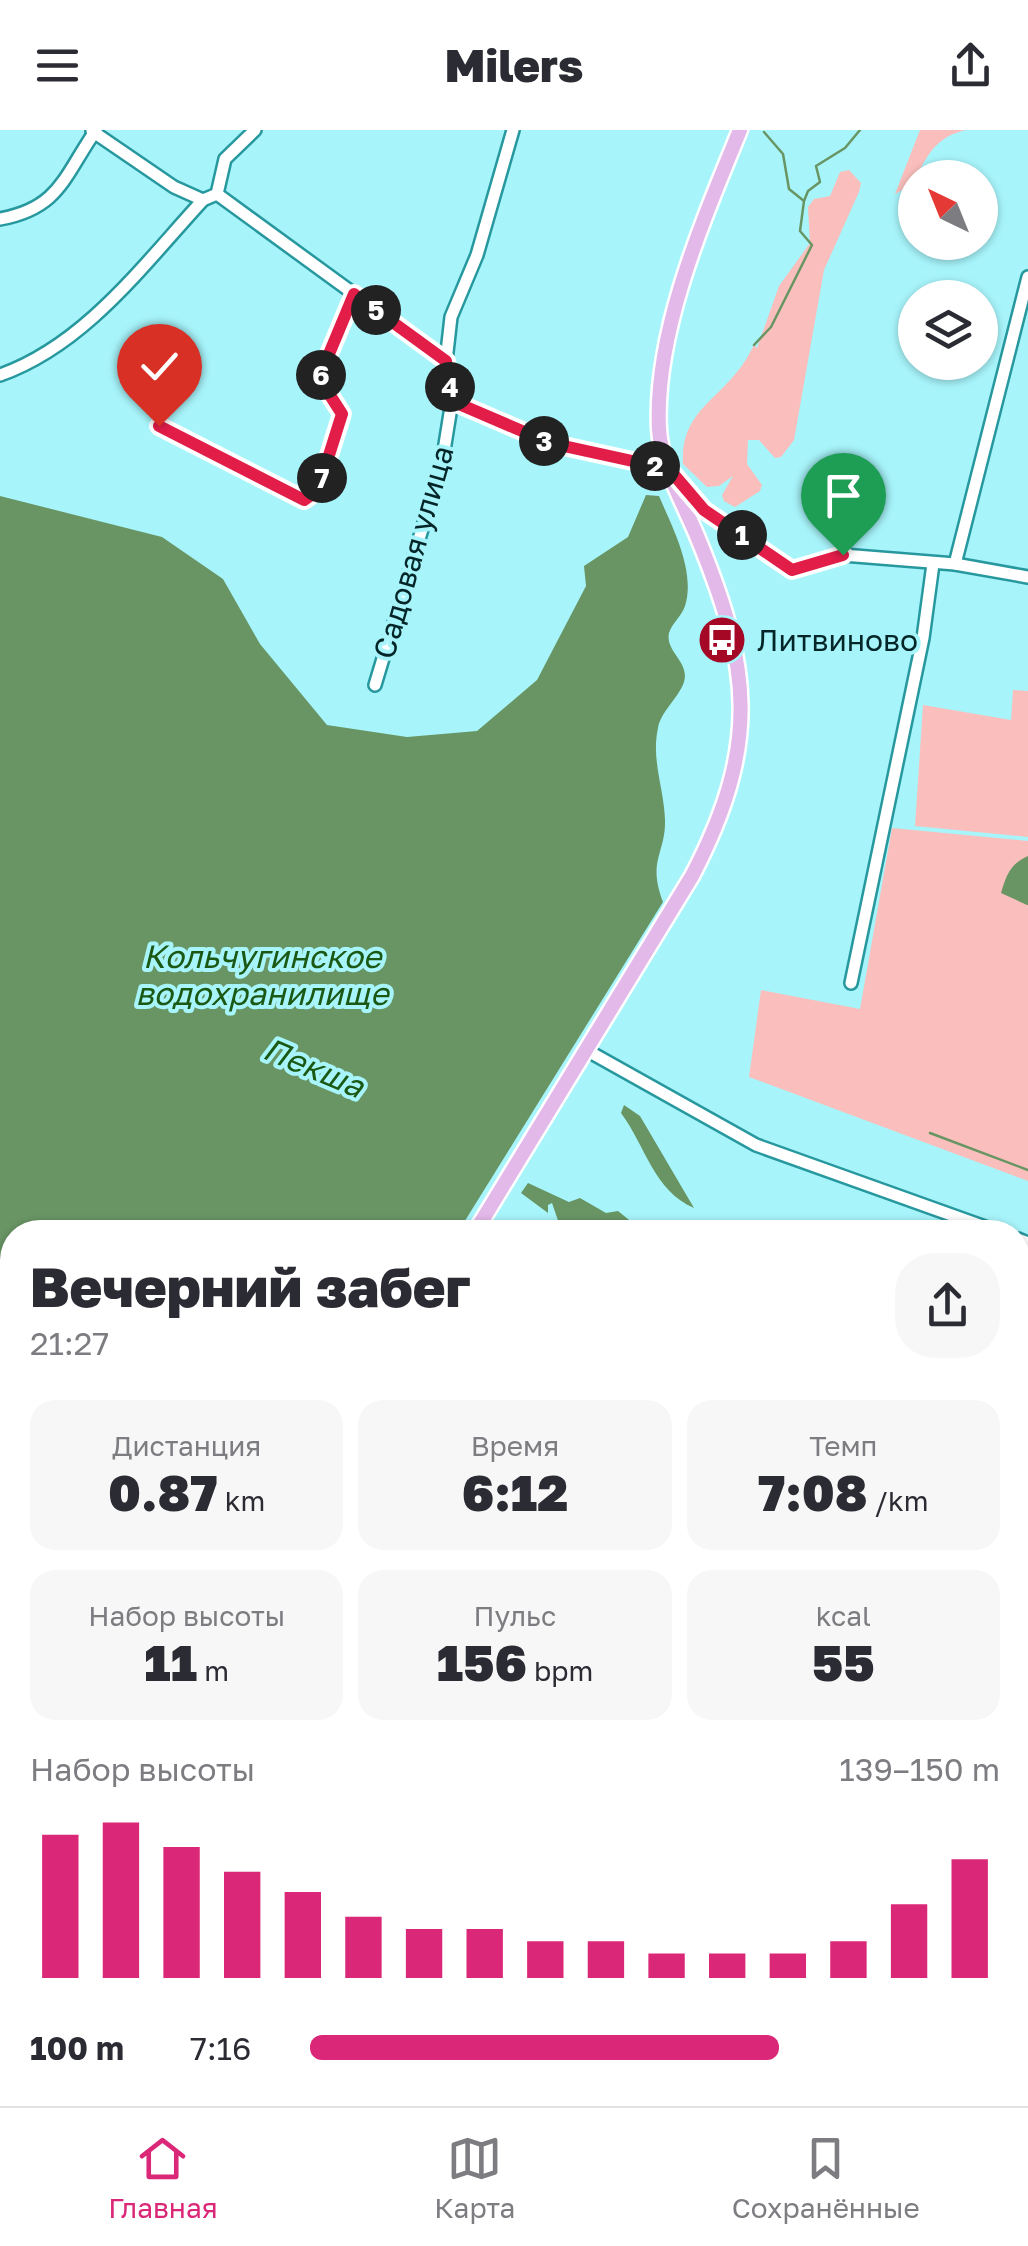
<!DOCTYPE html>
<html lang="ru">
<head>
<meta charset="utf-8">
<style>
  :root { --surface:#fff; --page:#f7f7f7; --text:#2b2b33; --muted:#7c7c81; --line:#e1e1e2; --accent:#db2777 }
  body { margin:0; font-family:"Golos Text",sans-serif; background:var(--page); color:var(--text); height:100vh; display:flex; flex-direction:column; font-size:38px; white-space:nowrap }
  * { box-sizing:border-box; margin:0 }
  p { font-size:32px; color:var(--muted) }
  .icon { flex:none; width:55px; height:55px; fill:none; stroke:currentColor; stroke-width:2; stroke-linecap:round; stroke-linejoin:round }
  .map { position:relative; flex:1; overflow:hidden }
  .side { position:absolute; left:0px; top:1090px; width:1030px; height:888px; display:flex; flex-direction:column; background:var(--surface); border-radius:40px 40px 0 0; box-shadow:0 2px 8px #0004 }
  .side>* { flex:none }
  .needle { width:65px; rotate:317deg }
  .fabs { position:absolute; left:898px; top:30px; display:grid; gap:20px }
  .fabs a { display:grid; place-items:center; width:100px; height:100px; border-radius:50%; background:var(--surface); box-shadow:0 2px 8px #0004; font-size:50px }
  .pin { position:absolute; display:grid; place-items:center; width:85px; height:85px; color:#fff; margin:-102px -42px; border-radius:50% 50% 50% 0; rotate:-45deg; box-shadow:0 0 10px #0007 }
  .pin .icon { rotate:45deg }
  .km { position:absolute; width:50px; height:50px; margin:-25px; border-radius:50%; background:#222; color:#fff; font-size:28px; line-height:50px; text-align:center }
  .round { display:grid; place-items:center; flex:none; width:105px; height:105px; border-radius:40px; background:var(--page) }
  .overview { display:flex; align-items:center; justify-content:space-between; height:170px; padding:0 30px }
  h1 { font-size:55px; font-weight:800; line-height:75px }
  .stats { display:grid; grid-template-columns:repeat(3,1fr); gap:15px; height:170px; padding:10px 30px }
  .stats div { display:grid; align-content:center; border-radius:25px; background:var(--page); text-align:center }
  .stats b { font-size:50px; font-weight:800 }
  .stats small { font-size:28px; font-weight:400 }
  .stats p { font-size:28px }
  .chart { height:280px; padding:20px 30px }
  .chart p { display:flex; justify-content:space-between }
  .chart svg { width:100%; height:180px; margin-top:10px; stroke:var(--accent); stroke-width:6 }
  ul { padding:0 30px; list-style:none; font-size:32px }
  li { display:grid; grid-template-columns:160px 120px 1fr; align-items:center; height:75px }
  li i { height:25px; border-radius:12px; background:var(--accent) }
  header { display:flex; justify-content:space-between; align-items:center; height:130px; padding:0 30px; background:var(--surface); font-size:45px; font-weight:800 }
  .tab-bar { display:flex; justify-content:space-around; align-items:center; height:140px; border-top:2px solid var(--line); background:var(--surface); font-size:28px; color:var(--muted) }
  .tab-bar a { display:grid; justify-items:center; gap:5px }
  .tab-bar .current { color:var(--accent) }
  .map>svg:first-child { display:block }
</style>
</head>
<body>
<header><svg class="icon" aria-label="menu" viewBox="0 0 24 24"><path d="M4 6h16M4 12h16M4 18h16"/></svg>Milers<svg class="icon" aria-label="share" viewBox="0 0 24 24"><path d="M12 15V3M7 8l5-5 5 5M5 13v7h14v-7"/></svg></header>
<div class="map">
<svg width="1028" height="1976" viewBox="0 0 1028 1976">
  <rect width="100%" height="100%" fill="#a7f5fb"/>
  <g fill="#80f4fc">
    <polygon points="1018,1935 1028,1935 1028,1976 722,1976 726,1965 1018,1965"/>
    <polygon points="217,1965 500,1965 489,1976 225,1976"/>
  </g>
  <g fill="#fabfbc">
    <path d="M920,0H966C918,11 928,50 895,64Z"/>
    <path d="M849,40L861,53L859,62L824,140L794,310L781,327L775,328L759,310H748L747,334L762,355L760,361L735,377L724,371L722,365L733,346L719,356L707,357L683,334C680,287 711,274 737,242C744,234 749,224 754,215L757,218L779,156L810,113L808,77L814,69L830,66L840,42Z"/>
    <polygon points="1013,560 1028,561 1028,707 915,696 923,575 1011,590"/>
    <polygon points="892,698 1028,711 1028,1051 749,947 761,860 860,879"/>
  </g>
  <g fill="#699564">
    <path d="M646,365L659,366C672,397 696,441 685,476C682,486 672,493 669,503C665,522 690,532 684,552C678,569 661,581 658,598C651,630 664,658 665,690C666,723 647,731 663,772L458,1102H12V1384L0,1378V366L162,407L223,449L260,514L327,595L407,607L477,601L537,550L586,456L584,436L628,407Z"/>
    <path d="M1028,726V775H1027L1001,763C1006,746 1010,734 1028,726Z"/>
    <path d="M624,975L640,986L694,1078C654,1061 645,1015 621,983Z"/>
    <polygon points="528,1053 569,1072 580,1068 606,1083 618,1081 644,1102 562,1102 552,1073 548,1075 548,1083 521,1063"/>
  </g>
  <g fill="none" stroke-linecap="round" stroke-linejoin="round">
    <g stroke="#699564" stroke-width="2.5">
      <polyline points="804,71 808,61 820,52 816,36 845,18 860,0"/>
      <polyline points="754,215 771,197 812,115 800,101 804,71 789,59 783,24 764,2"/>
      <polyline points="930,1003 1028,1040"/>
    </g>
    <g stroke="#28989f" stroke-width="16">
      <g id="minor">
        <polyline points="92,1 174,57 203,70"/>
        <polyline points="217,64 446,231"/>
        <path d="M0,89C60,78 64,46 96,0"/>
        <path d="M0,245C85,215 143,135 203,70L217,64L225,29L255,0"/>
        <polyline points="452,271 550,313 669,339 704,380 792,439 843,425 955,434 1028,447"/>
        <polyline points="159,296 304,370 318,360 342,284 319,249 354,164"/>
        <polyline points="955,434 1028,147"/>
        <polyline points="375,555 442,333 452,271 446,231 451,187 477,125 513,0"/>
        <polyline points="851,853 923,508 933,434"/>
        <polyline points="588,921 756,1015 999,1102"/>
        <polyline points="1018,1109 1028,1113"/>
        <polyline points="0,1608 12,1633"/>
        <polyline points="0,1822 12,1848"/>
        <polyline points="70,1965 75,1976"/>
        <polyline points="167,1965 173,1976"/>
        <polyline points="513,1976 534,1965"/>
      </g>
    </g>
    <g stroke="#fff" stroke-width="19">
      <g id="major">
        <path d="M475,1102L692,746C760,615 752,539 697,406C683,372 661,335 659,299C654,202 704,88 740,0"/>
        <polyline points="0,1574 12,1568"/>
        <polyline points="0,1680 12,1674"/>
      </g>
    </g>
    <use href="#minor" stroke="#fff" stroke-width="11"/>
    <use href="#major" stroke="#e3b9e9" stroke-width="14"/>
    <polyline stroke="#2c595c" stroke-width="2.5" stroke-dasharray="18 18" stroke-linecap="butt" points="289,1965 298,1976"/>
  </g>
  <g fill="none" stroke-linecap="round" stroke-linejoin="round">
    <g stroke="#fff" stroke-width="20">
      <polyline id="route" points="159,296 304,370 318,360 342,284 319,248 354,164 446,231 452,271 550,313 669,339 704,380 792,440 843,425"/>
    </g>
    <use href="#route" stroke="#e11d48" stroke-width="12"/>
  </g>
  <defs>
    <g id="bus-disc" transform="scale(2.5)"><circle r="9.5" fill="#a40825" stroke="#a7f5fb"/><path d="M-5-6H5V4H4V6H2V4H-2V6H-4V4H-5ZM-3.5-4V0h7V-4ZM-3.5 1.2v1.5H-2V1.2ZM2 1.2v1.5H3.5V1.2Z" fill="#fff"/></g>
  </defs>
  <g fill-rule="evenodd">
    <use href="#bus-disc" x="722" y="510"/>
  </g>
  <g text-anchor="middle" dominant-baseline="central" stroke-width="8" stroke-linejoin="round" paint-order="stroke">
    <g font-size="30" fill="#042628" stroke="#a7f5fb">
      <text transform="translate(413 422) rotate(-74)">Садовая улица</text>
    </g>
    <g font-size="30" fill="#042628" stroke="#a7f5fb" text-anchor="start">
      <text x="757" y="510">Литвиново</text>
    </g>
    <g font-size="32" font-style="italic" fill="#1a5814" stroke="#a7f5fb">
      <text x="262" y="826">Кольчугинское<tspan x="262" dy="37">водохранилище</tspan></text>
      <text transform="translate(314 937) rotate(23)">Пекша</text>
    </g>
  </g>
</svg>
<div class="fabs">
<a><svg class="needle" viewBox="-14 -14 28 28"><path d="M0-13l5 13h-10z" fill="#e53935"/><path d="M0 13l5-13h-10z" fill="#7c7c81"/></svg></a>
<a><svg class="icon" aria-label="layers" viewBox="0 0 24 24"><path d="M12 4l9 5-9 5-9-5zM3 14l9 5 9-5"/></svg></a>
</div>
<div class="pin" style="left:843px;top:425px;background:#1e9e55"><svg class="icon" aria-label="arrive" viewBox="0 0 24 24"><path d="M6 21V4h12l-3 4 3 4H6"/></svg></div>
<div class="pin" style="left:159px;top:296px;background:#d93025"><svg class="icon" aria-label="check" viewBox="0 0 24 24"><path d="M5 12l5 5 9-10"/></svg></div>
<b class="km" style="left:742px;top:405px">1</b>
<b class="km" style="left:655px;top:336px">2</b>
<b class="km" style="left:544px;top:311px">3</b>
<b class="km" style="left:450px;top:257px">4</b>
<b class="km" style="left:376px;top:180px">5</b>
<b class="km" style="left:321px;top:245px">6</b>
<b class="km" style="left:322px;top:348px">7</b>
<section class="side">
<div class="overview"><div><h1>Вечерний забег</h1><p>21:27</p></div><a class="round"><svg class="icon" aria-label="share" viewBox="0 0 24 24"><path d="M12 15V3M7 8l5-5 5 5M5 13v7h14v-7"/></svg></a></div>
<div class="stats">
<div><p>Дистанция</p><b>0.87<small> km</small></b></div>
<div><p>Время</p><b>6:12</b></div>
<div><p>Темп</p><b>7:08<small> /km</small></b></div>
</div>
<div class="stats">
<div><p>Набор высоты</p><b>11<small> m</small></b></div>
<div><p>Пульс</p><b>156<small> bpm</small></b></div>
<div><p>kcal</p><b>55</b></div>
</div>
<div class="chart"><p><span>Набор высоты</span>139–150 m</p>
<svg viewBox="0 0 160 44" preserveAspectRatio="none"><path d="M5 44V9M15 44V6M25 44V12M35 44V18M45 44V23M55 44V29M65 44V32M75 44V32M85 44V35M95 44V35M105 44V38M115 44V38M125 44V38M135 44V35M145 44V26M155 44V15"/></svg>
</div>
<ul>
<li><b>100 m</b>7:16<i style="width:68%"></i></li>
</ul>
</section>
</div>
<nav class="tab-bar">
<a class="current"><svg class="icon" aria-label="home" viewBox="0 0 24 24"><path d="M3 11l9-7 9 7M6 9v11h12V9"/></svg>Главная</a>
<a><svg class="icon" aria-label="map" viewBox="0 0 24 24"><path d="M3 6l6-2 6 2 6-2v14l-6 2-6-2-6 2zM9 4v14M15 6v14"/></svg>Карта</a>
<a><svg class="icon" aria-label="saved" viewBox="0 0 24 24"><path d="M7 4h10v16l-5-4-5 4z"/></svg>Сохранённые</a>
</nav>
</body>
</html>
